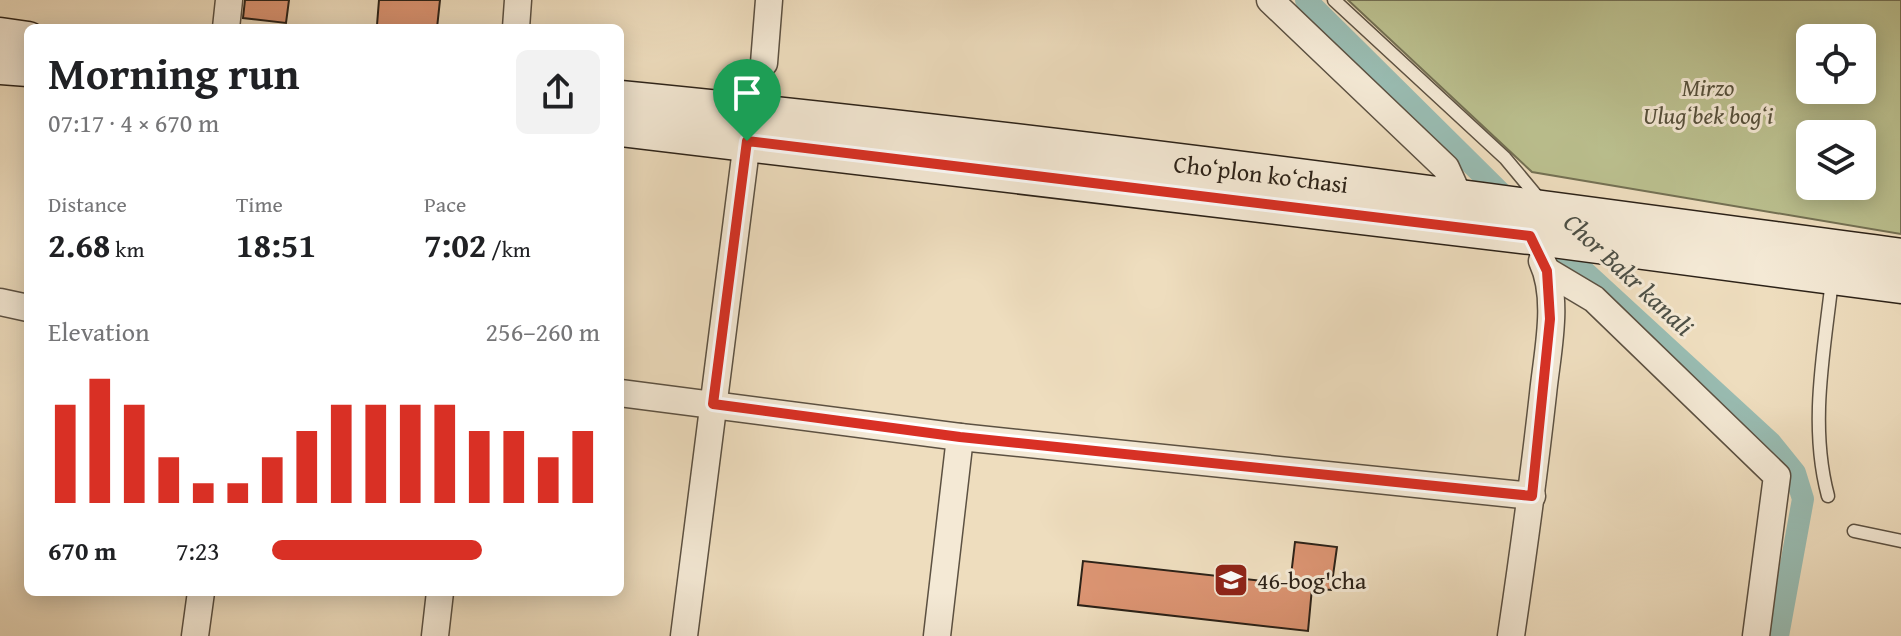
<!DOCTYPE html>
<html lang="en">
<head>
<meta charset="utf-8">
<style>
  :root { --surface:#fff; --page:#f2f2f2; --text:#202124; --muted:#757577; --accent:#d93025 }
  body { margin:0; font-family:"Gentium Book Plus",serif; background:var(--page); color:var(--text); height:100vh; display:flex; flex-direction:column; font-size:30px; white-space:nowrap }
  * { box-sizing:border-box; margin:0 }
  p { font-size:26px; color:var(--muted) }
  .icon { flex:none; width:44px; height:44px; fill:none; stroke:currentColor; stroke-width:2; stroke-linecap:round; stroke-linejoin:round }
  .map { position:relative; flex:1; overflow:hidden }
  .side { position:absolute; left:24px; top:24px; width:600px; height:572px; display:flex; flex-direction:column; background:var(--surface); border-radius:12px; box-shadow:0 4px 20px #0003 }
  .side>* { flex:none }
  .fabs { position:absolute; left:1796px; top:24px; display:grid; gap:16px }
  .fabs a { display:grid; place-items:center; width:80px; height:80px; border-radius:12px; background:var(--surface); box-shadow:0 4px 20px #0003; font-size:40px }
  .pin { position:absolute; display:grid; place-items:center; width:68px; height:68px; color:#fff; margin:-82px -34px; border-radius:50% 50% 50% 0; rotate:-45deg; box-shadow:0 0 8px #0007 }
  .pin .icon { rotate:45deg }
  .round { display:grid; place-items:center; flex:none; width:84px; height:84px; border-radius:12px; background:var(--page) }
  .summary { display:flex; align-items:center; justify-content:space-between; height:136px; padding:0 24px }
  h1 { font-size:44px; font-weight:600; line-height:60px }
  .metrics { display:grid; grid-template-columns:repeat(3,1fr); gap:12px; height:136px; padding:8px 24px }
  .metrics div { display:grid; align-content:center }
  .metrics b { font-size:34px; font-weight:600 }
  .metrics small { font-size:22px; font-weight:400 }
  .metrics p { font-size:22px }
  .chart { height:224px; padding:16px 24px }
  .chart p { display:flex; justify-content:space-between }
  .chart svg { width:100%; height:144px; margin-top:8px; stroke:var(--accent); stroke-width:6 }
  ul { padding:0 24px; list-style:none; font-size:26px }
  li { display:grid; grid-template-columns:128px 96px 1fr; align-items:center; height:60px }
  li i { height:20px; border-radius:10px; background:var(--accent) }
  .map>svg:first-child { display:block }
</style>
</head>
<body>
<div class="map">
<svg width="1901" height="636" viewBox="0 0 1901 636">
  <rect width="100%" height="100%" fill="#eeddbe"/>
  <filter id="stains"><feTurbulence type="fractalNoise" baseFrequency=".0025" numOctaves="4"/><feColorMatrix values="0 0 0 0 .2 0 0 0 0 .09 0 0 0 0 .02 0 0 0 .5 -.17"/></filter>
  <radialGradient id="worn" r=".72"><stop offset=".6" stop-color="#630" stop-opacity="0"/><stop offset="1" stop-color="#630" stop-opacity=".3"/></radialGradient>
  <path fill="#bbc08f" stroke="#747154" stroke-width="2" fill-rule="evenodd" d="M1348,0H1901V234L1532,172ZM1810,38H1862V90H1810ZM1810,134H1862V186H1810Z"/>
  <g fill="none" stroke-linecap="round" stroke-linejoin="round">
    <g stroke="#99bcb2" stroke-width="22">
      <polyline points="1306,0 1512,204"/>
      <polyline points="1549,239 1770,442 1795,473 1803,499 1778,636"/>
    </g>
  </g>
  <g fill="#db9472" stroke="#2c2218" stroke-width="2">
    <polygon points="245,0 289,0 286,23 243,18"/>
    <polygon points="379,0 440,0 437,28 377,25"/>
    <polygon points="1295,542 1337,547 1331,590 1312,588 1308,631 1078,605 1083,561 1290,584"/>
  </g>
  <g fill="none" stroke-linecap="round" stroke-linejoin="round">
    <g stroke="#5c5142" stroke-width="15">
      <g id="service">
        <polyline points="1334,0 1505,158 1540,200"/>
        <path d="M1828,496C1809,425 1824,352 1832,280"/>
        <polyline points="1854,531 1901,541"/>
      </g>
    </g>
    <g stroke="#5c5142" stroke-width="29">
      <g id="minor">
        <polyline points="1270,0 1446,168 1460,199"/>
        <polyline points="226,28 229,0"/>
        <polyline points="516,28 518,0"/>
        <polyline points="764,63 769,0"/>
        <polyline points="1547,271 1594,299 1777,476 1756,636"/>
        <polyline points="0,302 28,308"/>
        <polyline points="620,393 960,437 1532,496"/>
        <polyline points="195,636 201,592"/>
        <polyline points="435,636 440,592"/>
        <polyline points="684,636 747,141"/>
        <polyline points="937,636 960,437"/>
        <path d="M1511,636C1523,555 1534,475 1543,394C1547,353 1560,299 1542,261"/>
      </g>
    </g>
    <g stroke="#2c2218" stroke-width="39">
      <g id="secondary">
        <polyline points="0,36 28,40"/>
        <polyline points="0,66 28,68"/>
        <path d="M620,99C1048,141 1475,200 1901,257"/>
        <polyline points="620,128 1530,236 1901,285"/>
      </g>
    </g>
    <use href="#service" stroke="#f4e9d5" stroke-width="12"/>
    <use href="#minor" stroke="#f4e9d5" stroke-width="26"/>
    <use href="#secondary" stroke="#f4e9d5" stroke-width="36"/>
  </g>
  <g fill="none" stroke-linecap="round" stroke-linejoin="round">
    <g stroke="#fff" stroke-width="16">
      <polygon id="route" points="747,141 1530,236 1547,271 1550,319 1532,496 960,437 713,404"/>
    </g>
    <use href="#route" stroke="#d93025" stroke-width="10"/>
  </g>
  <defs>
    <g id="school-square" transform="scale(1.8)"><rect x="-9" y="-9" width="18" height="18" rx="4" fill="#8f2418" stroke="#f4e9d5"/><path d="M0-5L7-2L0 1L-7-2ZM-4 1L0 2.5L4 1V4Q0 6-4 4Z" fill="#fff"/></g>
  </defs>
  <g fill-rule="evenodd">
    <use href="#school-square" x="1231" y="580"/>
  </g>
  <g text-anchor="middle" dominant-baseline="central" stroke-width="6" stroke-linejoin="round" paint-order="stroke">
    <g font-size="24" font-style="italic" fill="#57513c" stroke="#f4e9d5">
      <text x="1708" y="87">Mirzo<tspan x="1708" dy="28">Ulugʻbek bogʻi</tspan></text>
    </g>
    <g font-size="24" fill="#2c2218" stroke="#f4e9d5">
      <text transform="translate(1261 174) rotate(7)">Choʻplon koʻchasi</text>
    </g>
    <g font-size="24" fill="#2c2218" stroke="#f4e9d5" text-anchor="start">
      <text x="1257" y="580">46-bog'cha</text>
    </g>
    <g font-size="26" font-style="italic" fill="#4d5046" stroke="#f4e9d5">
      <text transform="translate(1629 274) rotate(43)">Chor Bakr kanali</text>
    </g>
  </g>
  <rect width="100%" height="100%" filter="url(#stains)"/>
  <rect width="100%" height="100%" fill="url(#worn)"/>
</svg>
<div class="fabs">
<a><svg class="icon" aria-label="locate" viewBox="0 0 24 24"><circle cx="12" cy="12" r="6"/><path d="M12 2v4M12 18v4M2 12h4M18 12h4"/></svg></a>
<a><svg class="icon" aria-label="layers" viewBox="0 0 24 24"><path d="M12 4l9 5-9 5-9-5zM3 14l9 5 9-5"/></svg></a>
</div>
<div class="pin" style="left:747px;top:141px;background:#1e9e55"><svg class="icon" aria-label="arrive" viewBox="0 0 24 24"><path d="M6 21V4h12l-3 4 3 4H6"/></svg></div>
<section class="side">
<div class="summary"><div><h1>Morning run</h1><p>07:17 · 4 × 670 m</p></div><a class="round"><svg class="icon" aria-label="share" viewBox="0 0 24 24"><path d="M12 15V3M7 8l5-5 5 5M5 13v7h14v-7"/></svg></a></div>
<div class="metrics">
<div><p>Distance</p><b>2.68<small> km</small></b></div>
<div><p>Time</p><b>18:51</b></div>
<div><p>Pace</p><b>7:02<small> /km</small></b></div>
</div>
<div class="chart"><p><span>Elevation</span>256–260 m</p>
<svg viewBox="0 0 160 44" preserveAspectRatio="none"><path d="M5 44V14M15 44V6M25 44V14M35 44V30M45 44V38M55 44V38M65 44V30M75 44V22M85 44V14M95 44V14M105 44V14M115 44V14M125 44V22M135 44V22M145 44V30M155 44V22"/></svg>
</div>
<ul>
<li><b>670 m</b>7:23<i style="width:64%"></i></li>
</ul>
</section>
</div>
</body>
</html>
